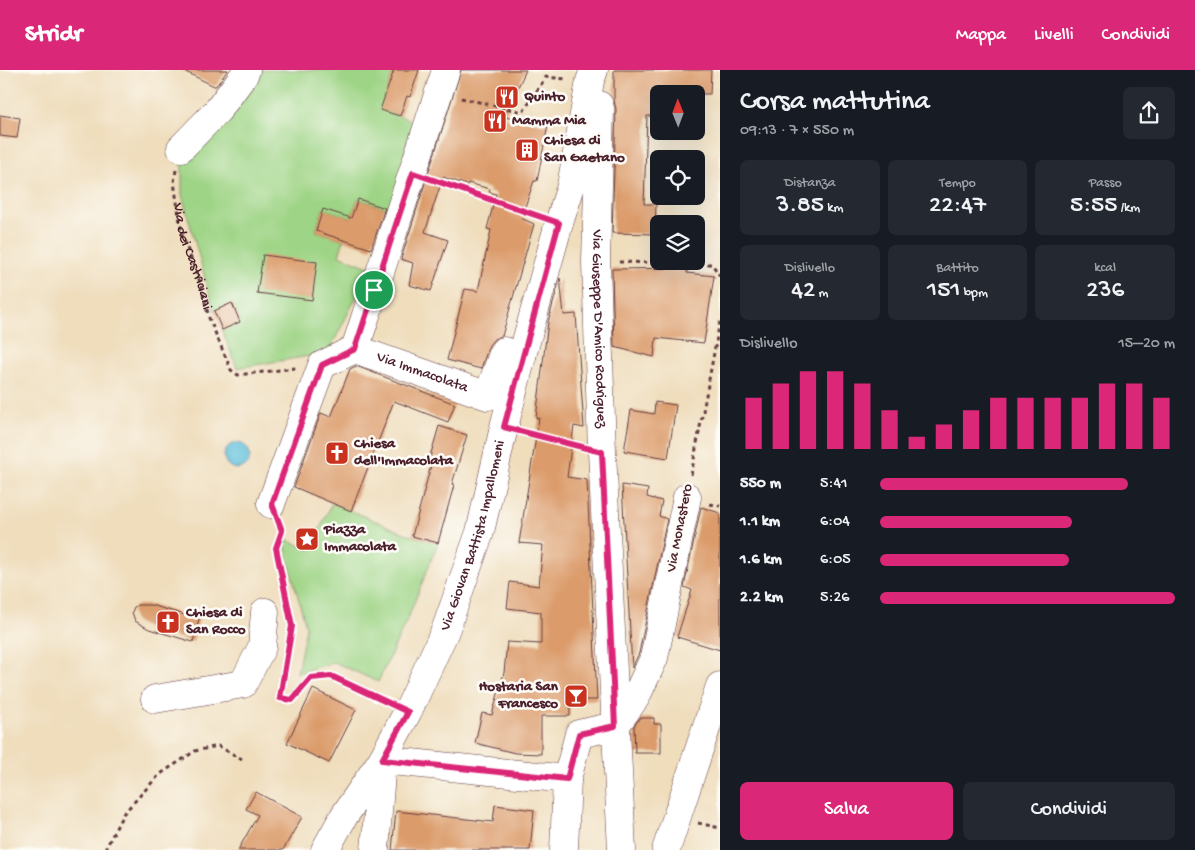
<!DOCTYPE html>
<html lang="it">
<head>
<meta charset="utf-8">
<style>
  :root { --surface:#171b24; --page:#242831; --text:#f1f3f6; --muted:#9ea1a6; --accent:#db2777 }
  body { margin:0; font-family:"Gochi Hand",sans-serif; background:var(--page); color:var(--text); height:100vh; display:flex; flex-direction:column; font-size:19px; white-space:nowrap }
  * { box-sizing:border-box; margin:0 }
  p { font-size:16px; color:var(--muted) }
  .icon { flex:none; width:28px; height:28px; fill:none; stroke:currentColor; stroke-width:2; stroke-linecap:round; stroke-linejoin:round }
  .map { position:relative; flex:1; overflow:hidden }
  .panel { display:flex; flex-direction:column; background:var(--surface); width:475px }
  .panel>* { flex:none }
  .needle { width:32px; rotate:359deg }
  .tools { position:absolute; left:650px; top:15px; display:grid; gap:10px }
  .tools a { display:grid; place-items:center; width:55px; height:55px; border-radius:8px; background:var(--surface); box-shadow:0 5px 20px #0002; font-size:25px }
  .pin { position:absolute; display:grid; place-items:center; width:42px; height:42px; color:#fff; margin:-21px; border:2px solid #fff; border-radius:50%; box-shadow:0 1px 5px #0007 }
  .round { display:grid; place-items:center; flex:none; width:52px; height:52px; border-radius:8px; background:var(--page) }
  .summary { display:flex; align-items:center; justify-content:space-between; height:85px; padding:0 20px }
  h1 { font-size:28px; font-weight:600; line-height:38px }
  .figures { display:grid; grid-template-columns:repeat(3,1fr); gap:8px; height:85px; padding:5px 20px }
  .figures div { display:grid; align-content:center; border-radius:8px; background:var(--page); text-align:center }
  .figures b { font-size:25px; font-weight:600 }
  .figures small { font-size:14px; font-weight:400 }
  .figures p { font-size:14px }
  .chart { height:140px; padding:10px 20px }
  .chart p { display:flex; justify-content:space-between }
  .chart svg { width:100%; height:90px; margin-top:5px; stroke:var(--accent); stroke-width:6 }
  .action { display:flex; gap:10px; margin-top:auto; padding:10px 20px }
  .action a { flex:1; height:58px; border-radius:8px; background:var(--accent); color:#fff; font-size:20px; font-weight:600; line-height:58px; text-align:center }
  .action a+a { background:var(--page); color:var(--text) }
  ul { padding:0 20px; list-style:none; font-size:16px }
  li { display:grid; grid-template-columns:80px 60px 1fr; align-items:center; height:38px }
  li i { height:12px; border-radius:6px; background:var(--accent) }
  header { display:flex; align-items:center; gap:30px; box-sizing:border-box; height:70px; padding:0 25px; background:var(--accent); color:#fff }
  header strong { font-size:24px }
  nav { display:flex; gap:28px; margin-inline-start:auto; font-size:18px }
  main { display:flex; flex:1; min-height:0 }
  .map>svg:first-child { display:block }
</style>
</head>
<body>
<header>
<strong>Stridr</strong>
<nav><a>Mappa</a><a>Livelli</a><a>Condividi</a></nav>
</header>
<main>
<div class="map">
<svg width="720" height="780" viewBox="0 0 720 780">
  <rect width="100%" height="100%" fill="#fdfcf7"/>
  <filter id="ink" filterUnits="userSpaceOnUse"><feTurbulence type="fractalNoise" baseFrequency=".02" numOctaves="2"/><feDisplacementMap in="SourceGraphic" scale="10" xChannelSelector="R" yChannelSelector="G"/><feConvolveMatrix kernelMatrix="1 2 1 2 8 2 1 2 1" color-interpolation-filters="sRGB"/></filter>
  <filter id="wash" filterUnits="userSpaceOnUse"><feTurbulence type="fractalNoise" baseFrequency=".0096" numOctaves="4" result="noise"/><feDisplacementMap in="SourceGraphic" scale="20" xChannelSelector="R" yChannelSelector="G"/><feGaussianBlur stdDeviation="1.12" result="paint"/><feColorMatrix in="noise" values="0 0 0 0 0 0 0 0 0 0 0 0 0 0 0 0 0 1.4 0 .05"/><feComposite in="paint" operator="in"/></filter>
  <g filter="url(#wash)">
    <rect width="100%" height="100%" fill="#efddbc"/>
    <g fill="#9ed485" stroke="#747a58">
      <polygon points="253,0 394,0 381,39 421,54 392,140 358,129 351,148 323,139 316,161 344,170 339,185 371,198 328,283 237,298 222,260 240,251 232,233 214,241 182,125 182,94 191,77"/>
      <polygon points="332,433 412,466 438,473 410,543 378,612 334,592 297,603 306,557 286,482 285,469 310,480"/>
    </g>
    <circle fill="#5abed8" stroke="#526e82" cx="237" cy="386" r="13"/>
    <g id="blocks">
      <g fill="#db9b6b">
        <polygon points="182,0 228,0 216,16 214,16"/>
        <polygon points="394,0 419,0 410,27 407,26 400,46 380,40"/>
        <polygon points="461,0 526,0 504,47 548,55 537,111 534,111 521,148 534,154 502,266 494,269 489,275 481,299 447,290 465,219 478,221 491,160 487,159 496,124 489,122 490,119 468,113 467,115 443,107 425,162 448,170 431,221 409,215 413,193 401,189"/>
        <polygon points="614,0 711,0 710,24 659,24 659,46 647,46 644,134 656,134 655,164 612,163 616,39 614,30"/>
        <polygon points="0,45 20,48 17,68 0,66"/>
        <polygon points="358,129 385,138 371,179 316,161 323,139 351,148"/>
        <polygon points="263,185 317,192 312,230 257,223"/>
        <polygon points="687,198 687,203 714,206 704,273 656,268 654,287 614,277 612,199"/>
        <polygon points="560,208 564,245 576,244 584,358 574,356 567,407 587,410 597,630 570,630 570,646 541,646 541,684 515,683 475,673 482,643 492,645 504,603 507,572 541,574 541,542 507,538 510,512 539,516 543,475 519,473 539,348 536,348 548,252"/>
        <polygon points="232,233 240,252 222,260 214,241"/>
        <polygon points="356,296 455,334 448,352 394,331 351,441 294,417 321,343 331,347 350,299"/>
        <polygon points="655,332 676,335 668,388 624,381 631,340 654,344"/>
        <polygon points="439,356 467,365 452,414 454,415 438,473 412,466 433,388 430,387"/>
        <polygon points="622,415 648,419 647,427 662,431 659,446 667,449 639,583 632,598"/>
        <polygon points="701,437 720,443 720,580 677,567 692,520 684,517"/>
        <polygon points="138,535 151,535 199,549 193,572 149,559 135,551 132,542 134,537"/>
        <polygon points="313,619 356,640 329,693 287,673"/>
        <polygon points="640,648 654,648 654,654 661,654 661,683 635,683 634,656"/>
        <polygon points="256,722 302,747 283,780 238,780 258,745 246,739"/>
        <polygon points="495,735 534,740 530,780 392,780 396,741 493,752"/>
      </g>
    </g>
  </g>
  <g filter="url(#ink)">
    <use href="#blocks" fill-opacity="0" stroke="#633c41" stroke-width="1"/>
    <g fill="none" stroke-linecap="round" stroke-linejoin="round">
      <g stroke="#633c41" stroke-width="29">
        <g id="minor">
          <path id="s2" d="M599,35L600,39L596,192L602,382L622,780"/>
          <polyline points="181,78 218,40 244,5 246,0"/>
          <polyline points="355,279 446,0"/>
          <path id="s3" d="M271,434L322,295L355,279L488,326L504,281L522,286"/>
          <polyline points="155,629 243,614 262,577 265,542"/>
          <polyline points="615,656 636,627 654,588 687,427"/>
          <path id="s4" d="M325,780L344,746L382,690L408,641L445,561L480,462L504,357L522,286L559,153L571,116L590,11L594,0"/>
          <polyline points="375,780 382,690 567,709 579,664 615,656"/>
          <polyline points="564,780 567,709"/>
          <polyline points="666,780 720,616"/>
        </g>
      </g>
      <g stroke="#633c41" stroke-width="3" stroke-dasharray="4 4" stroke-linecap="butt">
        <polyline points="461,28 523,42 546,7 566,9"/>
        <path id="s1" d="M176,100L174,112L182,165L200,212L209,248L231,300L238,305L296,298"/>
        <polyline points="435,110 538,146"/>
        <polyline points="619,192 712,194 720,206"/>
        <polyline points="526,363 578,376"/>
        <polyline points="691,405 720,251"/>
        <polyline points="710,434 720,436"/>
        <polyline points="280,456 282,461 276,478 287,529"/>
        <polyline points="288,578 292,556 291,548"/>
        <polyline points="287,584 280,628 292,630 311,608 331,606 387,632"/>
        <polyline points="698,753 720,758"/>
        <polyline points="105,780 123,744 159,705 195,681 218,676 242,689"/>
      </g>
      <use href="#minor" stroke="#fff" stroke-width="28"/>
    </g>
  </g>
  <g fill="none" stroke-linecap="round" stroke-linejoin="round" filter="url(#ink)">
    <g stroke="#fff" stroke-width="10">
      <polygon id="route" points="413,103 559,153 504,357 602,382 615,656 579,664 567,709 382,690 408,642 331,606 311,608 292,630 280,628 292,556 276,478 282,461 272,434 322,295 355,279"/>
    </g>
    <use href="#route" stroke="#db2777" stroke-width="6"/>
  </g>
  <defs>
    <g id="restaurant-square" transform="scale(1.25)"><rect x="-9" y="-9" width="18" height="18" rx="4" fill="#c8321e" stroke="#fdfcf7"/><path d="M-5-6h1v4h1v-4h1v4h1v-4h1v5L-1.5 .5V6h-2V.5L-5-1ZM5-6V6H3V1.5H1.5Q1.5-4 5-6Z" fill="#fff"/></g>
    <g id="building-square" transform="scale(1.25)"><rect x="-9" y="-9" width="18" height="18" rx="4" fill="#c8321e" stroke="#fdfcf7"/><path d="M-4-6H4V6H1V3H-1V6H-4ZM-2.5-4.3h1.7v1.8h-1.7ZM.8-4.3h1.7v1.8H.8ZM-2.5-1h1.7V.8h-1.7ZM.8-1h1.7V.8H.8Z" fill="#fff"/></g>
    <g id="church-square" transform="scale(1.25)"><rect x="-9" y="-9" width="18" height="18" rx="4" fill="#c8321e" stroke="#fdfcf7"/><path d="M-1.2-6h2.4v3.5h3.3v2.4h-3.3V6h-2.4V-.1h-3.3v-2.4h3.3Z" fill="#fff"/></g>
    <g id="sight-square" transform="scale(1.25)"><rect x="-9" y="-9" width="18" height="18" rx="4" fill="#c8321e" stroke="#fdfcf7"/><path d="M0-6L1.8-2.2L6-1.7L2.9 1.2L3.7 5.4L0 3.3L-3.7 5.4L-2.9 1.2L-6-1.7L-1.8-2.2Z" fill="#fff"/></g>
    <g id="bar-square" transform="scale(1.25)"><rect x="-9" y="-9" width="18" height="18" rx="4" fill="#c8321e" stroke="#fdfcf7"/><path d="M-6-5H6L.8 .8V4.5H3.5V6h-7V4.5H-.8V.8Z" fill="#fff"/></g>
  </defs>
  <g fill-rule="evenodd">
    <use href="#restaurant-square" x="507" y="27"/>
    <use href="#restaurant-square" x="495" y="51"/>
    <use href="#building-square" x="527" y="80"/>
    <use href="#church-square" x="337" y="383"/>
    <use href="#sight-square" x="307" y="469"/>
    <use href="#church-square" x="168" y="552"/>
    <use href="#bar-square" x="576" y="626"/>
  </g>
  <g text-anchor="middle" dominant-baseline="central" stroke-width="5" stroke-linejoin="round" paint-order="stroke">
    <g font-size="15" font-weight="bold" fill="#4a1f2b" stroke="#fdfcf7" text-anchor="start">
      <text x="524" y="27">Quinto</text>
      <text x="512" y="51">Mamma Mia</text>
      <text x="544" y="71">Chiesa di<tspan x="544" dy="17">San Gaetano</tspan></text>
      <text x="354" y="374">Chiesa<tspan x="354" dy="17">dell'Immacolata</tspan></text>
      <text x="324" y="460">Piazza<tspan x="324" dy="17">Immacolata</tspan></text>
      <text x="186" y="543">Chiesa di<tspan x="186" dy="17">San Rocco</tspan></text>
      <text x="558" y="617" text-anchor="end">Hostaria San<tspan x="558" dy="17">Francesco</tspan></text>
    </g>
    <g font-size="15" fill="#4a1f2b" stroke="#fdfcf7">
      <text stroke="none"><textPath href="#s1" startOffset="89">Via dei Castriciani</textPath></text>
      <text stroke="none"><textPath href="#s2" startOffset="224">Via Giuseppe D'Amico Rodriguez</textPath></text>
      <text stroke="none"><textPath href="#s3" startOffset="256">Via Immacolata</textPath></text>
      <text transform="translate(680 458) rotate(-79)">Via Monastero</text>
      <text stroke="none"><textPath href="#s4" startOffset="350">Via Giovan Battista Impallomeni</textPath></text>
    </g>
  </g>
</svg>
<div class="tools">
<a><svg class="needle" viewBox="-14 -14 28 28"><path d="M0-13l5 13h-10z" fill="#e53935"/><path d="M0 13l5-13h-10z" fill="#9ea1a6"/></svg></a>
<a><svg class="icon" aria-label="locate" viewBox="0 0 24 24"><circle cx="12" cy="12" r="6"/><path d="M12 2v4M12 18v4M2 12h4M18 12h4"/></svg></a>
<a><svg class="icon" aria-label="layers" viewBox="0 0 24 24"><path d="M12 4l9 5-9 5-9-5zM3 14l9 5 9-5"/></svg></a>
</div>
<div class="pin" style="left:374px;top:220px;background:#1e9e55"><svg class="icon" aria-label="arrive" viewBox="0 0 24 24"><path d="M6 21V4h12l-3 4 3 4H6"/></svg></div>
</div>
<section class="panel">
<div class="summary"><div><h1>Corsa mattutina</h1><p>09:13 · 7 × 550 m</p></div><a class="round"><svg class="icon" aria-label="share" viewBox="0 0 24 24"><path d="M12 15V3M7 8l5-5 5 5M5 13v7h14v-7"/></svg></a></div>
<div class="figures">
<div><p>Distanza</p><b>3.85<small> km</small></b></div>
<div><p>Tempo</p><b>22:47</b></div>
<div><p>Passo</p><b>5:55<small> /km</small></b></div>
</div>
<div class="figures">
<div><p>Dislivello</p><b>42<small> m</small></b></div>
<div><p>Battito</p><b>151<small> bpm</small></b></div>
<div><p>kcal</p><b>236</b></div>
</div>
<div class="chart"><p><span>Dislivello</span>15–20 m</p>
<svg viewBox="0 0 160 44" preserveAspectRatio="none"><path d="M5 44V19M15 44V12M25 44V6M35 44V6M45 44V12M55 44V25M65 44V38M75 44V32M85 44V25M95 44V19M105 44V19M115 44V19M125 44V19M135 44V12M145 44V12M155 44V19"/></svg>
</div>
<ul>
<li><b>550 m</b>5:41<i style="width:84%"></i></li>
<li><b>1.1 km</b>6:04<i style="width:65%"></i></li>
<li><b>1.6 km</b>6:05<i style="width:64%"></i></li>
<li><b>2.2 km</b>5:26<i style="width:100%"></i></li>
</ul>
<div class="action"><a>Salva</a><a>Condividi</a></div>
</section>
</main>
</body>
</html>
